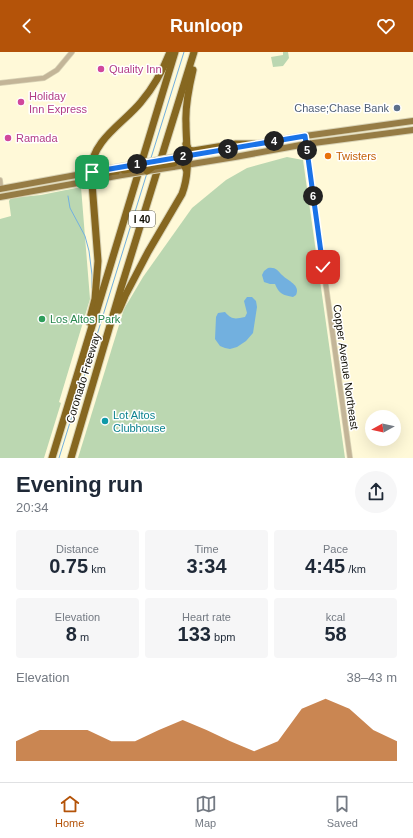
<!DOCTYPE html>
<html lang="en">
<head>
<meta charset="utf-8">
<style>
  :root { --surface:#fff; --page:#f6f6f7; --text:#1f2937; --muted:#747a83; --line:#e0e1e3; --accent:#b45309 }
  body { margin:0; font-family:Helvetica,sans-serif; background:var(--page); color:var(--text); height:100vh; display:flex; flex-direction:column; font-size:15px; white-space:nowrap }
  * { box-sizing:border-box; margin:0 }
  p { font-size:13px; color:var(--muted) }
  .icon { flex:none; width:22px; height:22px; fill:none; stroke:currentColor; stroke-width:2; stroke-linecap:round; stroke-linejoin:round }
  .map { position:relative; height:406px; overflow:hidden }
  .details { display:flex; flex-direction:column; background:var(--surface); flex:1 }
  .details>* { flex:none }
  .needle { width:26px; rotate:262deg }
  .buttons { position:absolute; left:365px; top:358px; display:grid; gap:8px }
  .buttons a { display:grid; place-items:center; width:36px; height:36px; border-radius:50%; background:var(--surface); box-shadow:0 4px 16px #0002; font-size:20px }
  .pin { position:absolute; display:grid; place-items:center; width:34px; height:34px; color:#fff; margin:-17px; border-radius:8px; box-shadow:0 2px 6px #0006 }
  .km { position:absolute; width:20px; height:20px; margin:-10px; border-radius:50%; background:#222; color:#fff; font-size:11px; line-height:20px; text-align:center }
  .round { display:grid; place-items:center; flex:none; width:42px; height:42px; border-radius:21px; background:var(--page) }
  .summary { display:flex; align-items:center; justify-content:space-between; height:68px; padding:0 16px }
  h1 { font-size:22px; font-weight:700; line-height:30px }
  .figures { display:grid; grid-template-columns:repeat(3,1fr); gap:6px; height:68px; padding:4px 16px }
  .figures div { display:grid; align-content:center; border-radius:4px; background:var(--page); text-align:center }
  .figures b { font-size:20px; font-weight:700 }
  .figures small { font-size:11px; font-weight:400 }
  .figures p { font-size:11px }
  .chart { height:112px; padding:8px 16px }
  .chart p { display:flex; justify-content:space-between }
  .chart svg { width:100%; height:72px; margin-top:4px; fill:var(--accent); opacity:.7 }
  header { display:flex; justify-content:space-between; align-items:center; height:52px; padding:0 16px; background:var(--accent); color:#fff; font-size:18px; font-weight:700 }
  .tab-bar { display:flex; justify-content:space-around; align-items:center; height:56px; border-top:1px solid var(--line); background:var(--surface); font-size:11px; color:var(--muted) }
  .tab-bar a { display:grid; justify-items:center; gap:2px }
  .tab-bar .current { color:var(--accent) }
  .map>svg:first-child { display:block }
</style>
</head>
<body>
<header><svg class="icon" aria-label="back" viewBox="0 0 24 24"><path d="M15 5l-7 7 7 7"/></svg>Runloop<svg class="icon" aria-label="heart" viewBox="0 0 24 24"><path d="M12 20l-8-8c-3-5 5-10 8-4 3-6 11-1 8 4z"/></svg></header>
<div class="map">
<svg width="413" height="406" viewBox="0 0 413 406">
  <rect width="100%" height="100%" fill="#fff9d8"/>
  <g fill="#bbd7b1">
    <polygon points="283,0 288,0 289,6 283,14 273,15 271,5 283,3"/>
    <polygon points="287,105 303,108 345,406 78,406 124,257 143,225 192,156 226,128 247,116"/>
    <polygon points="81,135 90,247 59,350 61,351 44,406 0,406 0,167 11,164 9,149 11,146 41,143"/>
  </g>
  <g fill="#72b0df">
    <path d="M268,216C276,215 277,218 282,223C288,229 301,233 296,243L293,245C283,243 279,242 275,232H270L264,230L262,223L264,219Z"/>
    <path d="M247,245H252L256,249L257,255L253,281L246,289L237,295L230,297L225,296L220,294L215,287L216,265L218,261L225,260C232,268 235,267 245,265L247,261L244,249Z"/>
  </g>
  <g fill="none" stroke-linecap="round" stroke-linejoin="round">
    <g stroke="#72b0df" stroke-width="1">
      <polyline points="151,106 184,0"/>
      <polyline points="68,144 70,156 85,184 89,199 92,223 92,236"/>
      <polyline points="59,406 147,121"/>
    </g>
    <g stroke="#d9d3b6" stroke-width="6">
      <g id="minor">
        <polyline points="0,31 44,26 57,18 72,0"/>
        <polyline points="305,84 350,406"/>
        <polyline points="0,128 1,137"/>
      </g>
    </g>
    <g stroke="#d9d3b6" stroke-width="8">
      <g id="major">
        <polyline points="250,93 305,84 413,69"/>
        <polyline points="176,105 214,99"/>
        <polyline points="173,115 235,105 306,92 413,78"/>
        <polyline points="0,137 125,114"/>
        <polyline points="0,145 122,123"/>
      </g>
    </g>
    <g stroke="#d9d3b6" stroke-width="9">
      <g id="highway">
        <polyline points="186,92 189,98 193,99 236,92 255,92"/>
        <polyline points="176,105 183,110 186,117"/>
        <path d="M93,131C96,119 113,120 124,118"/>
        <path d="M119,258L125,244L148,200L182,142C191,118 186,96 186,71C185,53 189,35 193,18"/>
        <path d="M89,270L95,247L98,209L91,118C92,88 124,71 141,50C153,36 163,18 170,0"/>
        <polyline points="52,406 175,0"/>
        <polyline points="71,406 121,236 194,0"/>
      </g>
    </g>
    <use href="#minor" stroke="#c3b598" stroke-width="4.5"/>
    <use href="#major" stroke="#967c45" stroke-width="6"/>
    <use href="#highway" stroke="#866720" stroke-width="7"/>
    <g stroke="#d9d3b6" stroke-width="8" stroke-linecap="butt">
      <g id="major-bridge">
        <polyline points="125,114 176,105"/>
        <polyline points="122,123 173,115"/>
      </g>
    </g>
    <g stroke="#d9d3b6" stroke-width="9" stroke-linecap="butt">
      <g id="highway-bridge">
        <polyline points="124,118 146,114 155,109"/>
        <polyline points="147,119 154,114 174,111"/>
      </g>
    </g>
    <use href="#major-bridge" stroke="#967c45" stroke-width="6"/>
    <use href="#highway-bridge" stroke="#866720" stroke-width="7"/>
  </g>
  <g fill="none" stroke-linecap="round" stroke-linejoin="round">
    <g stroke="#fff" stroke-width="8">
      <polyline id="route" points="92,120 305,84 323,215"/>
    </g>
    <use href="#route" stroke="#1a73e8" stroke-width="5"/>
  </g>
  <g fill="#d1479c" stroke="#fff" stroke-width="1.5">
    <circle cx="101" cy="17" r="4"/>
    <circle cx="21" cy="50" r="4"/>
    <circle cx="8" cy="86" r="4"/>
  </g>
  <circle fill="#5c6f8a" stroke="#fff" stroke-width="1.5" cx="397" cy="56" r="4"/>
  <circle fill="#e8710a" stroke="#fff" stroke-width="1.5" cx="328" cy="104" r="4"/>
  <circle fill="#2e9e5b" stroke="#fff" stroke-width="1.5" cx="42" cy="267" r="4"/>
  <circle fill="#0f9aa8" stroke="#fff" stroke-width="1.5" cx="105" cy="369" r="4"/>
  <g text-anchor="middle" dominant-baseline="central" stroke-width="3" stroke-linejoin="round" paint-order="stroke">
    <rect fill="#fff" stroke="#57564f" stroke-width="1" x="129" y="159" width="26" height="16" rx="3"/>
    <g font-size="10" font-weight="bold" fill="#0f0d03">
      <text x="142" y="167">I 40</text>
    </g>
    <g font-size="11" fill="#b23c85" stroke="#fff" text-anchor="start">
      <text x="109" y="17">Quality Inn</text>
      <text x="29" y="44">Holiday<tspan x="29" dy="13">Inn Express</tspan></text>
      <text x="16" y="86">Ramada</text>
    </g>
    <g font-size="11" fill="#4e5e75" stroke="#fff" text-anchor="end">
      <text x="389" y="56">Chase;Chase Bank</text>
    </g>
    <g font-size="11" fill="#c56008" stroke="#fff" text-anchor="start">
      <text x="336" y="104">Twisters</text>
    </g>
    <g font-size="11" fill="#27864d" stroke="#fff" text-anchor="start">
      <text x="50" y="267">Los Altos Park</text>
    </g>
    <g font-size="11" fill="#0f0d03" stroke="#fff">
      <text transform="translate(346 315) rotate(82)">Copper Avenue Northeast</text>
      <text transform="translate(83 326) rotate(-73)">Coronado Freeway</text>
    </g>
    <g font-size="11" fill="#0d838f" stroke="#fff" text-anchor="start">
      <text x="113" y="363">Lot Altos<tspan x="113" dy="13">Clubhouse</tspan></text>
    </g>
  </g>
</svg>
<div class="buttons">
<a><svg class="needle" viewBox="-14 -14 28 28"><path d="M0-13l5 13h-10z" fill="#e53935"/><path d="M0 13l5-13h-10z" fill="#747a83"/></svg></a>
</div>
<div class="pin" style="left:92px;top:120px;background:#1e9e55"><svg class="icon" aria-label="arrive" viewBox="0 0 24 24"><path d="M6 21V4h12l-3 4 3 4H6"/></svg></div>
<div class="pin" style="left:323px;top:215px;background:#d93025"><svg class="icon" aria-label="check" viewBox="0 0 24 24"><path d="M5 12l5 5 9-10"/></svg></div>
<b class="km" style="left:137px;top:112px">1</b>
<b class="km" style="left:183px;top:104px">2</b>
<b class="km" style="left:228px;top:97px">3</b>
<b class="km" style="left:274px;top:89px">4</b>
<b class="km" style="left:307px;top:98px">5</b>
<b class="km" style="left:313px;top:144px">6</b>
</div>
<section class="details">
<div class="summary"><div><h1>Evening run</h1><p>20:34</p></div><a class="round"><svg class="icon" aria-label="share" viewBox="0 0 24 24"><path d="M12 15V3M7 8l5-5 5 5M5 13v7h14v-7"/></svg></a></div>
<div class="figures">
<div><p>Distance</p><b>0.75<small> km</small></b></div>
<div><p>Time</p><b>3:34</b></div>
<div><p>Pace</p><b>4:45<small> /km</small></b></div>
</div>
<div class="figures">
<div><p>Elevation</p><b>8<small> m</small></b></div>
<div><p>Heart rate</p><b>133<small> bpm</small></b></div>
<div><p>kcal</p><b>58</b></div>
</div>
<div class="chart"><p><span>Elevation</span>38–43 m</p>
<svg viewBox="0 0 160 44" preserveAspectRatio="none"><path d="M0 44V32L10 25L20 25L30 25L40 32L50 32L60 25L70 19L80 25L90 32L100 38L110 32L120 12L130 6L140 12L150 25L160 32V44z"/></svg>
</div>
</section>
<nav class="tab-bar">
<a class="current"><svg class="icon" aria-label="home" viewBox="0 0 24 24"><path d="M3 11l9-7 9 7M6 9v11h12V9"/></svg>Home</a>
<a><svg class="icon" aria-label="map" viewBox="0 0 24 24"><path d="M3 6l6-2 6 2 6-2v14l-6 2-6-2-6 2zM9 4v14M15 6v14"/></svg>Map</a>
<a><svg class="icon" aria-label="saved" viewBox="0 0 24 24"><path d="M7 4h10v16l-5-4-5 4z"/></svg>Saved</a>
</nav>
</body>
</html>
